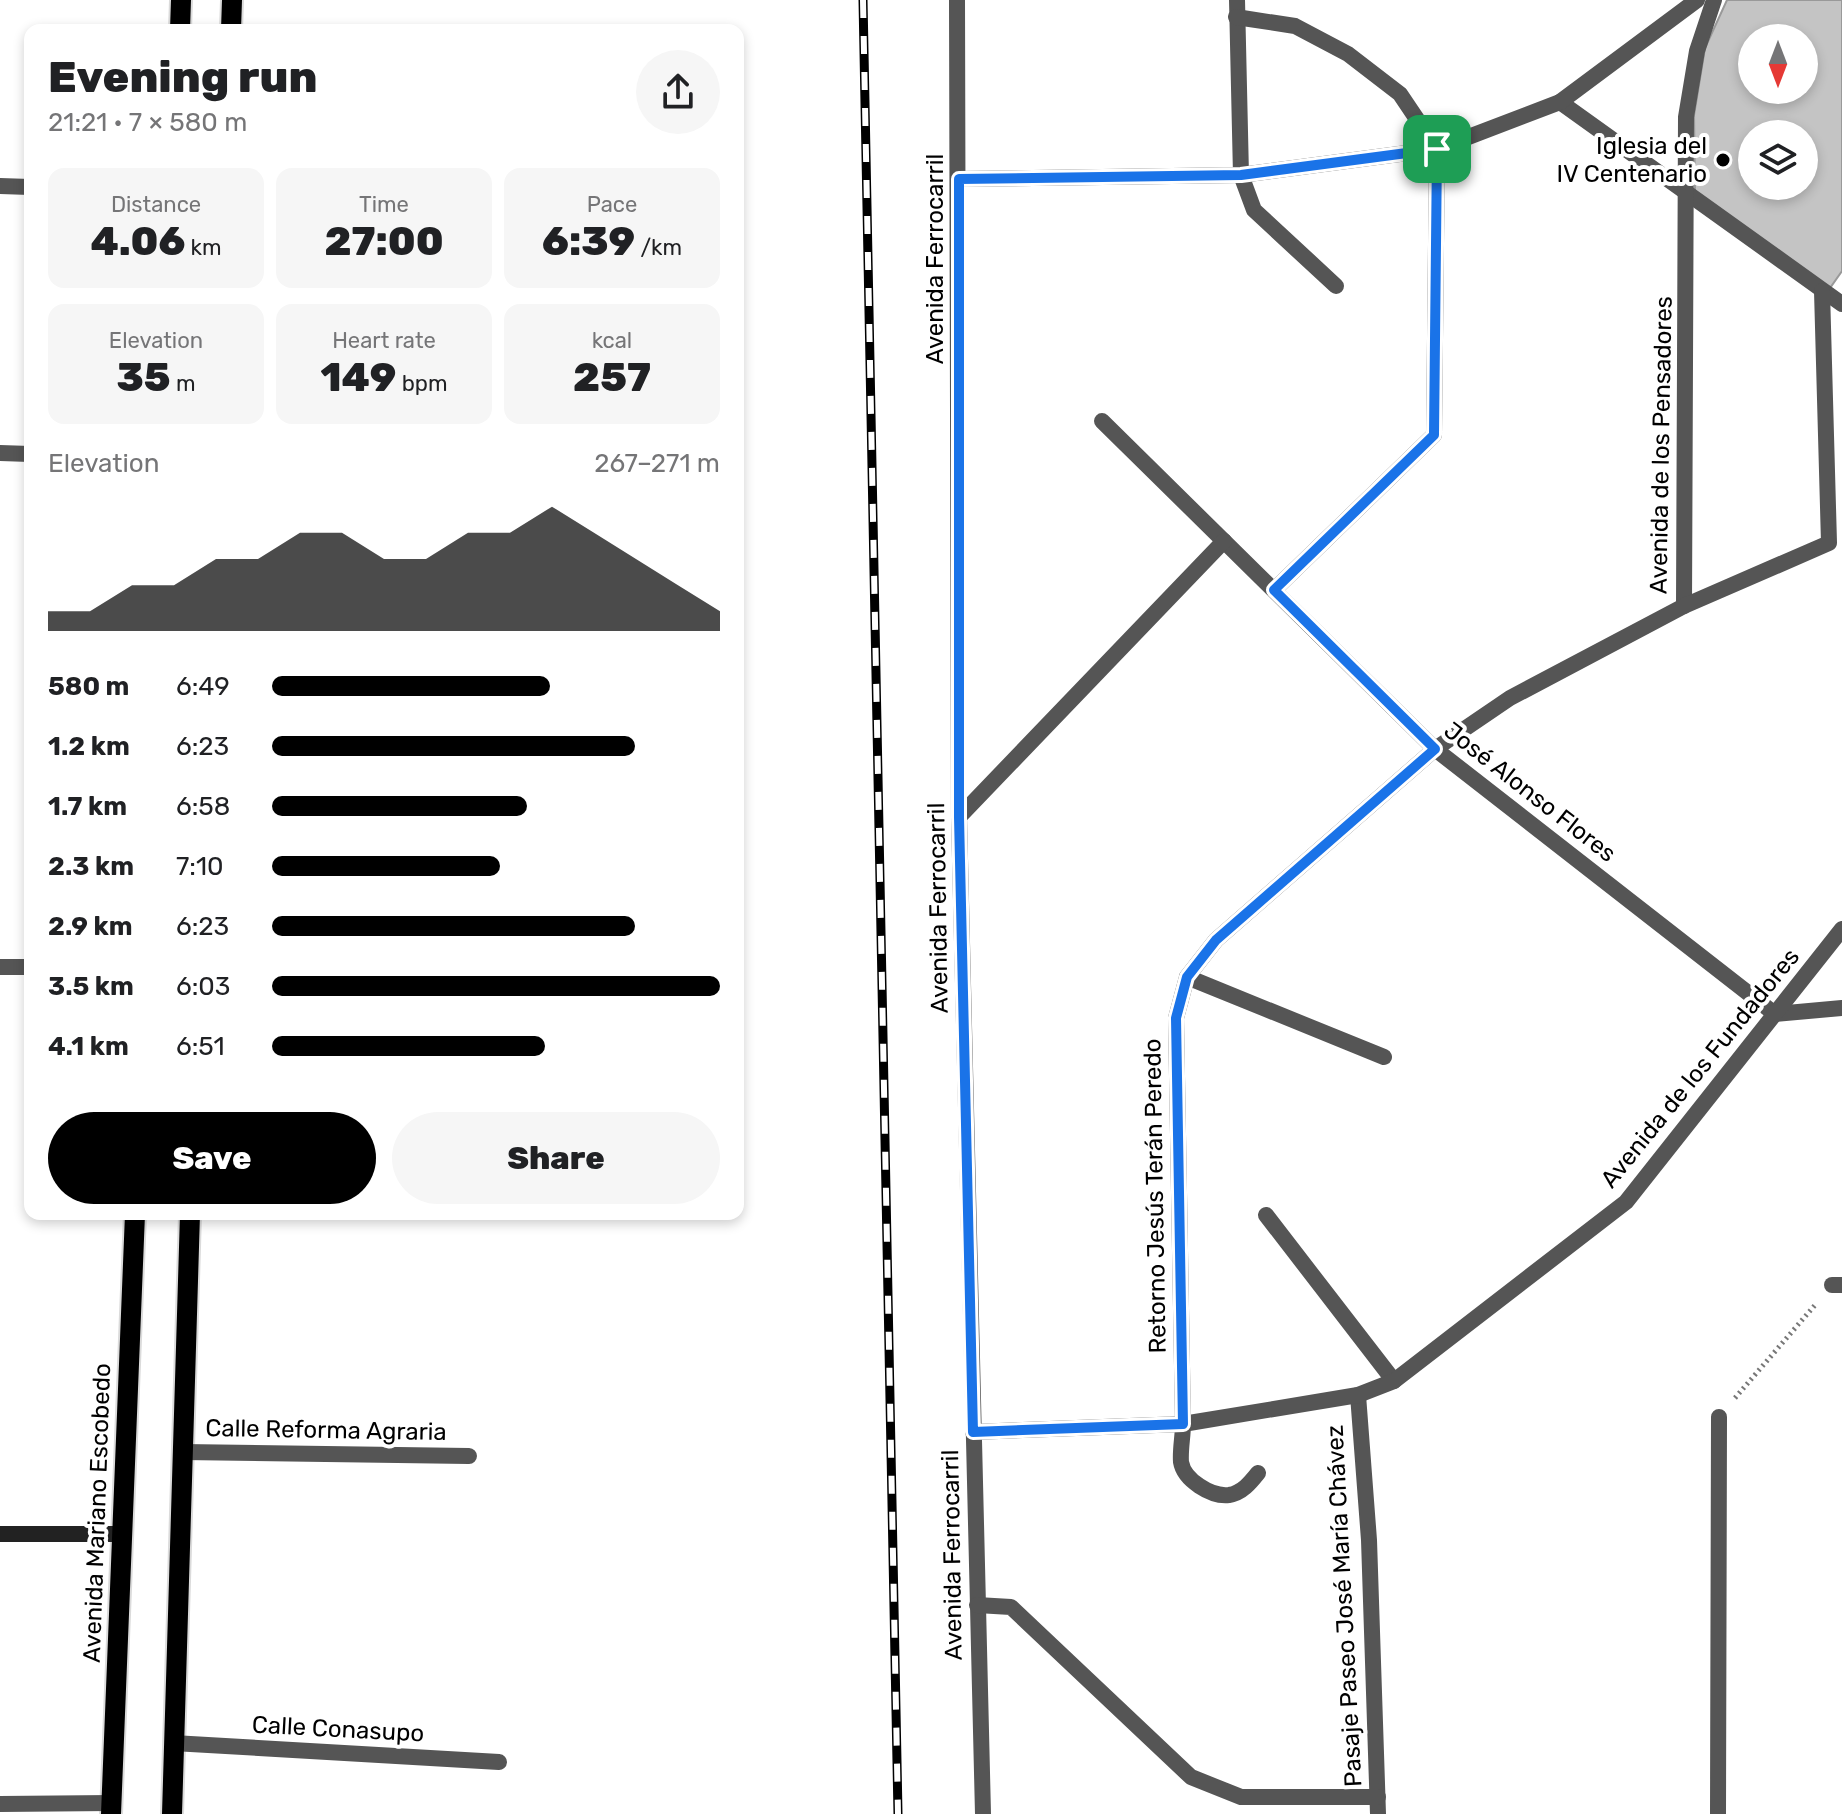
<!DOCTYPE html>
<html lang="en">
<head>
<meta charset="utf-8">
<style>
  :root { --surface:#fff; --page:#f6f6f6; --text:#202124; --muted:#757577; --accent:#000 }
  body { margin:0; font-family:Rubik,sans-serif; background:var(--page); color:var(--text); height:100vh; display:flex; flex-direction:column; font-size:30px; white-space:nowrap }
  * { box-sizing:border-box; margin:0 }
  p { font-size:26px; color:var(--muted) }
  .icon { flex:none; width:44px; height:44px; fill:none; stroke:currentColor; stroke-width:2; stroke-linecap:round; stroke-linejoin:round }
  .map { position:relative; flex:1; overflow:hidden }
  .side { position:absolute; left:24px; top:24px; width:720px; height:1196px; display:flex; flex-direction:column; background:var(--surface); border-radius:16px; box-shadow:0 4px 12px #0003 }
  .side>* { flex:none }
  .needle { width:52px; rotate:180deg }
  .controls { position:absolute; left:1738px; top:24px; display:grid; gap:16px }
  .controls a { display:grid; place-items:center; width:80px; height:80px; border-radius:50%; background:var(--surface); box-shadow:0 4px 12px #0003; font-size:40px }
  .pin { position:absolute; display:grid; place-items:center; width:68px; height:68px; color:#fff; margin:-34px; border-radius:16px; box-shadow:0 4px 12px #0006 }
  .round { display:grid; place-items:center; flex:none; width:84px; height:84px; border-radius:42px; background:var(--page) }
  .head { display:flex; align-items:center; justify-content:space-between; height:136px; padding:0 24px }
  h1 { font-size:44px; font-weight:800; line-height:60px }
  .metrics { display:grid; grid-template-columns:repeat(3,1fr); gap:12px; height:136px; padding:8px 24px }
  .metrics div { display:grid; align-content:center; border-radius:16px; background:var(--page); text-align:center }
  .metrics b { font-size:40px; font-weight:800 }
  .metrics small { font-size:22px; font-weight:400 }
  .metrics p { font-size:22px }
  .chart { height:224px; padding:16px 24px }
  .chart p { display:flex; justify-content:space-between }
  .chart svg { width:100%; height:144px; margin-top:8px; fill:var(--accent); opacity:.7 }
  .primary-button { display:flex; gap:16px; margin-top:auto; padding:16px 24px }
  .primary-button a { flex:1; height:92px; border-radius:48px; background:var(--accent); color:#fff; font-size:32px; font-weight:800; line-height:92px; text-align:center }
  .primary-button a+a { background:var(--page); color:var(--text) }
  ul { padding:0 24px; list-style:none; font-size:26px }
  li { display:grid; grid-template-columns:128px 96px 1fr; align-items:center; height:60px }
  li i { height:20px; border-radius:10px; background:var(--accent) }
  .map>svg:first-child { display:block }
</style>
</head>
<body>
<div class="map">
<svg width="1842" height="1814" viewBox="0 0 1842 1814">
  <rect width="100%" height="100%" fill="#fff"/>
  <path fill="#c4c4c4" stroke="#999" stroke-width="2" fill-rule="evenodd" d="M1727,0H1842V271L1830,288L1695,191L1694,115L1705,48ZM1752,38H1804V90H1752ZM1752,134H1804V186H1752Z"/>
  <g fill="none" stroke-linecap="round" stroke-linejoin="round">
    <g stroke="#dbdbdb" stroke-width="24">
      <g id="primary">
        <polyline points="180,30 181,0"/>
        <polyline points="231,30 232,0"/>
        <polyline points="111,1814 135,1214"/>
        <polyline points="172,1814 190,1214"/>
      </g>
    </g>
    <polyline stroke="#777" stroke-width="5" stroke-dasharray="2 4" stroke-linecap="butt" points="1735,1398 1815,1305"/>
    <polyline stroke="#555" stroke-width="16" points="1241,175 1254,210 1336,286"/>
    <g stroke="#555" stroke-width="16">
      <polyline points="957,0 959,817 983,1814"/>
      <polyline points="1237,0 1241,175"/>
      <polyline points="1236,17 1295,26 1348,54 1400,94 1437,149 1434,435 1274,590"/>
      <polyline points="1560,102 1842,304"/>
      <polyline points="959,179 1241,175 1437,149 1560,102 1697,0"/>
      <polyline points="0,186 30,187"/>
      <polyline points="1102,421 1435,749 1775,1014 1842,1008"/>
      <polyline points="0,453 30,454"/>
      <polyline points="1684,606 1686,117 1697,51 1714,0"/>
      <polyline points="959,817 1224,541"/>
      <polyline points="0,967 30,967"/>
      <polyline points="1187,977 1384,1057"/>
      <polyline points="1266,1215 1394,1381"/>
      <polyline points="1832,1285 1842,1285"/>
      <polyline points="1358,1395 1369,1540 1378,1814"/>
      <polyline points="973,1432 1183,1424 1358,1395 1394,1381 1626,1202 1842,929"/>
      <polyline points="183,1452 469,1456"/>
      <path d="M1258,1473C1250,1483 1242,1493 1229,1495C1211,1497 1184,1480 1181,1462C1180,1450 1183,1436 1183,1424L1176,1018L1187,977L1216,940L1435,749L1510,698L1684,606L1829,543L1822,291"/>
      <polyline points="977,1605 1011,1607 1191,1777 1241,1797 1378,1797"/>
      <polyline points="173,1743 499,1762"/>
      <polyline points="0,1804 112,1803"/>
      <polyline points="1718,1814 1719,1417"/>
    </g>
    <polyline stroke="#222" stroke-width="16" points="0,1534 122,1534"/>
    <use href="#primary" stroke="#000" stroke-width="20"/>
    <g stroke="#000" stroke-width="9">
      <polyline id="rail" points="863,0 898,1814"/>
    </g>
    <use href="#rail" stroke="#fff" stroke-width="6" stroke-dasharray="18" stroke-linecap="butt"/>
  </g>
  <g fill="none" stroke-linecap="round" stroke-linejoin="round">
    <g stroke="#fff" stroke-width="16">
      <polygon id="route" points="1437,149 1434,435 1274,590 1435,749 1216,940 1187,977 1176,1018 1183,1424 973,1432 959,817 959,179 1241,175"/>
    </g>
    <use href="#route" stroke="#1a73e8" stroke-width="10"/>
  </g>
  <circle fill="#000" stroke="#fff" stroke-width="3" cx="1723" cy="160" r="8"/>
  <g text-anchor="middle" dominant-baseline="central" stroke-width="8" stroke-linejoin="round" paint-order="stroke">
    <g font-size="24" fill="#000" stroke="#fff" text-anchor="end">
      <text x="1707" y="146">Iglesia del<tspan x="1707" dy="28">IV Centenario</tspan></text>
    </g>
    <g font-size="24" fill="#000" stroke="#fff">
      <text transform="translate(935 259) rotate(-90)">Avenida Ferrocarril</text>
      <text transform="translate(1661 445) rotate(-89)">Avenida de los Pensadores</text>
      <text transform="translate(1530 792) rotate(38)">José Alonso Flores</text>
      <text transform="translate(938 908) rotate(-91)">Avenida Ferrocarril</text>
      <text transform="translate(1700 1068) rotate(-51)">Avenida de los Fundadores</text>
      <text transform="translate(1155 1196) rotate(-91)">Retorno Jesús Terán Peredo</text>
      <text transform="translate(326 1430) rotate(1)">Calle Reforma Agraria</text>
      <text transform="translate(97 1513) rotate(-88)">Avenida Mariano Escobedo</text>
      <text transform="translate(952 1555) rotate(-91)">Avenida Ferrocarril</text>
      <text transform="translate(1344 1606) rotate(-93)">Pasaje Paseo José María Chávez</text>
      <text transform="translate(338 1729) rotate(3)">Calle Conasupo</text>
    </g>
  </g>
</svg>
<div class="controls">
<a><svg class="needle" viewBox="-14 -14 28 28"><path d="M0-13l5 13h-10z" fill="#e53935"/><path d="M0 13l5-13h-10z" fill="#757577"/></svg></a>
<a><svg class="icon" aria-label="layers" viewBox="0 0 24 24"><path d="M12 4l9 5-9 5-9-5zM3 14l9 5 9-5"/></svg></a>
</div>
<div class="pin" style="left:1437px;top:149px;background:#1e9e55"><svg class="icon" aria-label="arrive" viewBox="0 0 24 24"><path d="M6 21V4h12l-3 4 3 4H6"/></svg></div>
<section class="side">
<div class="head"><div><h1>Evening run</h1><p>21:21 · 7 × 580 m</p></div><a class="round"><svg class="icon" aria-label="share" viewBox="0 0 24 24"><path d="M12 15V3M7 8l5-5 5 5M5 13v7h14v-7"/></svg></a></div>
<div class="metrics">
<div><p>Distance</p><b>4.06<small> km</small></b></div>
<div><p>Time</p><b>27:00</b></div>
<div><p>Pace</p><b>6:39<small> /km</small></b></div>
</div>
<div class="metrics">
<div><p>Elevation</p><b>35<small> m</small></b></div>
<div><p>Heart rate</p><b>149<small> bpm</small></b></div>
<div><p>kcal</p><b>257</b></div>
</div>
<div class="chart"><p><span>Elevation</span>267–271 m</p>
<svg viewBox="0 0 160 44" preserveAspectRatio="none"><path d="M0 44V38L10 38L20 30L30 30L40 22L50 22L60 14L70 14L80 22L90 22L100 14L110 14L120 6L130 14L140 22L150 30L160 38V44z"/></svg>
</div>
<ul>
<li><b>580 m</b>6:49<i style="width:62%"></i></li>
<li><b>1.2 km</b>6:23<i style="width:81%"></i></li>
<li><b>1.7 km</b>6:58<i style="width:57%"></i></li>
<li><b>2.3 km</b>7:10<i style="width:51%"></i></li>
<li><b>2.9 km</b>6:23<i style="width:81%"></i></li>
<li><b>3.5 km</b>6:03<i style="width:100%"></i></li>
<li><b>4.1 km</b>6:51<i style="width:61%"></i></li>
</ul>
<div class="primary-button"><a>Save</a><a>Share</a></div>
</section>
</div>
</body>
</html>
